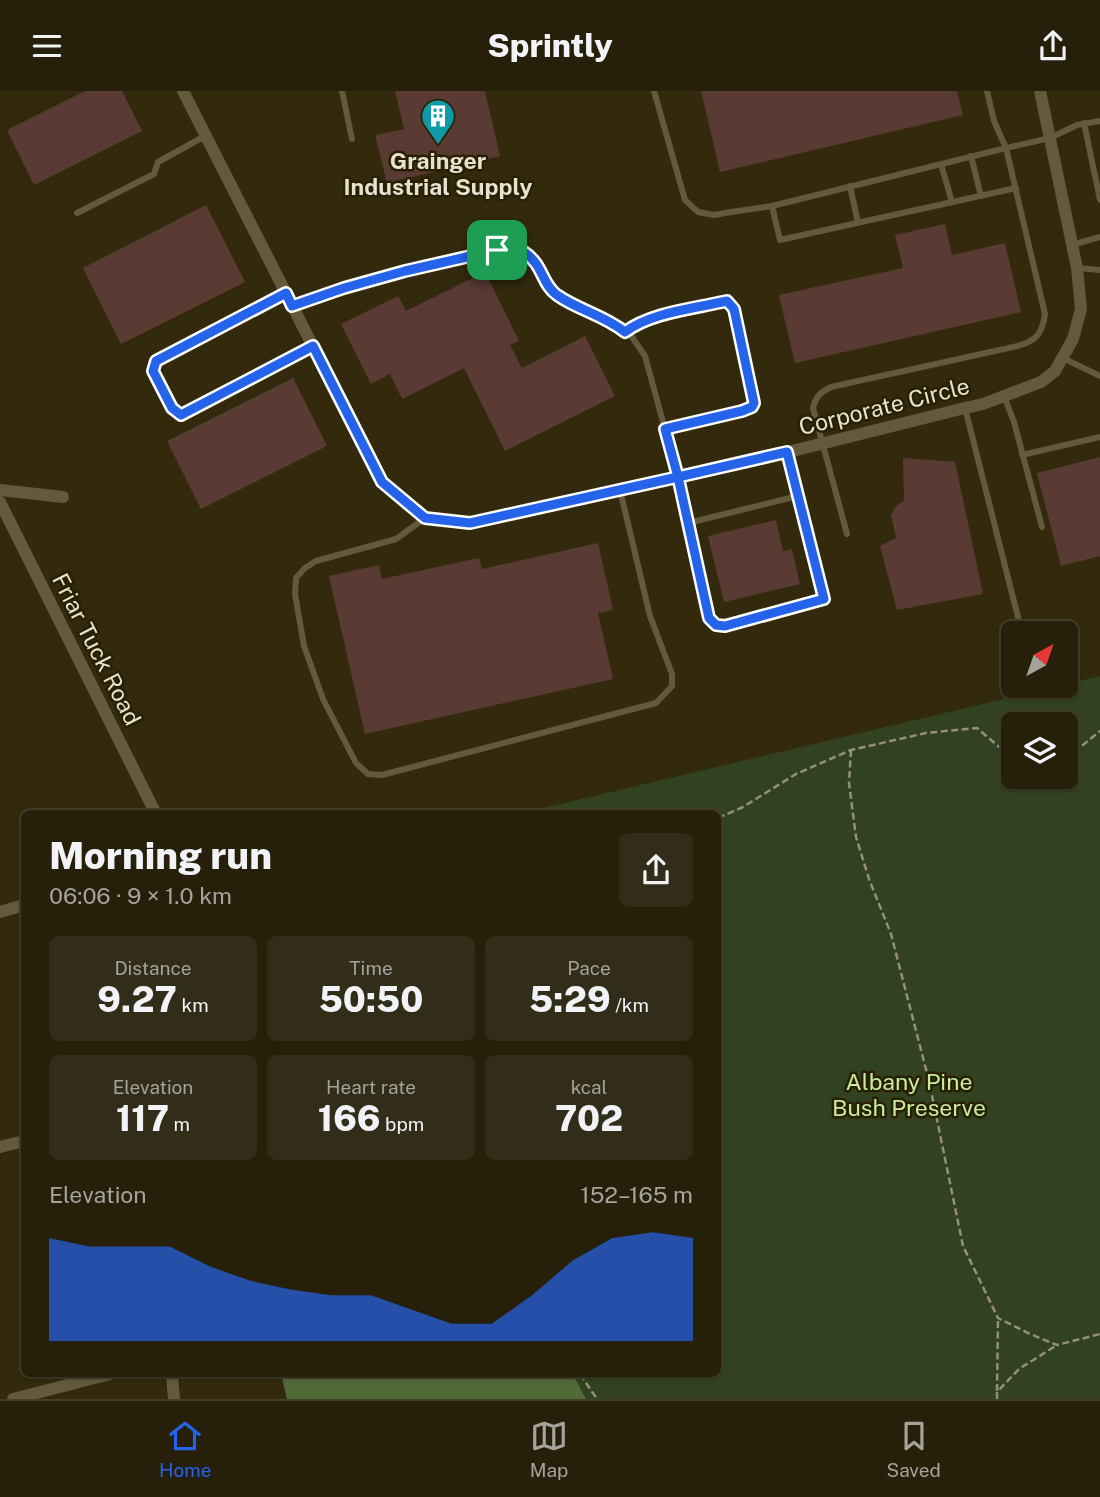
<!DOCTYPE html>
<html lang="en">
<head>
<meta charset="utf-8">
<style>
  :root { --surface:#26200a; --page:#322d18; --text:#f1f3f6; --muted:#a4a39c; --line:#423e2b; --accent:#2563eb }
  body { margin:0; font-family:"Public Sans",sans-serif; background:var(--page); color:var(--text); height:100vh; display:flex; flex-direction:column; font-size:26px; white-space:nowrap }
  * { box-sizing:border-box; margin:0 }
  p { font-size:23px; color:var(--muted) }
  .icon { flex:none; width:38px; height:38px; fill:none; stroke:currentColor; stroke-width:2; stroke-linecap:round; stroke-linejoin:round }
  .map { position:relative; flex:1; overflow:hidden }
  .panel { position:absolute; left:21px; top:719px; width:700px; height:567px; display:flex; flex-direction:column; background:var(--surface); border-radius:10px; box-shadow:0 2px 5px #0004,0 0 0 2px var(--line) }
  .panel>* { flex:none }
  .needle { width:46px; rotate:40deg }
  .tools { position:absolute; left:1001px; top:530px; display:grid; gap:14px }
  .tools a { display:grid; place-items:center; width:77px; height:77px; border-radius:10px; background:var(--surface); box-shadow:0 2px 5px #0004,0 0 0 2px var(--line); font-size:35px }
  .pin { position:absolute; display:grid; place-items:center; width:60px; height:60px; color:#fff; margin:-30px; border-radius:14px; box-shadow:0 4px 10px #0006 }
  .round { display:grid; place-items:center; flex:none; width:74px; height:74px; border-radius:10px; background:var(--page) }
  .headline { display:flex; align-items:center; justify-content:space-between; height:119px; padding:0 28px }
  h1 { font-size:38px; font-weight:800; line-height:52px }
  .stats { display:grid; grid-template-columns:repeat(3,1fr); gap:10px; height:119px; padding:7px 28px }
  .stats div { display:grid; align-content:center; border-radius:10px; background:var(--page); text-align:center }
  .stats b { font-size:35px; font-weight:800 }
  .stats small { font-size:19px; font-weight:400 }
  .stats p { font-size:19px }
  .chart { height:196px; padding:14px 28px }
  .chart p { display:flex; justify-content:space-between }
  .chart svg { width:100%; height:126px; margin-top:7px; fill:var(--accent); opacity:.7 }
  header { display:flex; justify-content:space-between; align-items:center; height:91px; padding:0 28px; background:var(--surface); font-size:32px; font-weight:800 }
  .menu { display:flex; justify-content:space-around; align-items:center; height:98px; border-top:2px solid var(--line); background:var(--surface); font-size:19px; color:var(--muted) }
  .menu a { display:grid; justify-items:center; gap:4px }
  .menu .on { color:var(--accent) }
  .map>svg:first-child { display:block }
</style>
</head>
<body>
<header><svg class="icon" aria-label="menu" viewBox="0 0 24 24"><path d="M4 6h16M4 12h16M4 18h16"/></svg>Sprintly<svg class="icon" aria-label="share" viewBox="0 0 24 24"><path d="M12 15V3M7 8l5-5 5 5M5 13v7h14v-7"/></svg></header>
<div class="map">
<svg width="1100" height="1308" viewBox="0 0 1100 1308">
  <rect width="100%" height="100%" fill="#332a0d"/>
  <path fill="#324221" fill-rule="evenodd" d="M1100,585V1308H586L573,1283H718V723H518L1059,595H1066V593ZM1013,634H1066V686H1013Z"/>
  <polygon fill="#526a38" points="281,1283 573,1283 586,1308 287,1308"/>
  <g fill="#5a3b33">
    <polygon points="85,0 122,0 142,40 34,94 7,39"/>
    <polygon points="395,0 485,0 500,65 387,92 375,44 404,38"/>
    <polygon points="701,0 957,0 963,24 720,81"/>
    <polygon points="206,114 245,191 121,253 83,177"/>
    <polygon points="945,133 952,164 1005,152 1021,221 795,272 779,204 903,177 895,144"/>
    <polygon points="485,181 519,250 510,254 522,277 585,245 615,305 505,360 464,277 402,308 390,283 371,293 341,233 398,205 406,220"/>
    <polygon points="293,287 327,355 201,418 167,350"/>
    <polygon points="1100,366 1100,465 1061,475 1037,382"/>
    <polygon points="903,367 955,371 983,503 897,519 880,455 896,447 891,424 896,415 904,410"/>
    <polygon points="776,429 783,460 792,458 800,493 724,511 708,445"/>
    <polygon points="598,452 613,519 598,522 613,588 365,643 329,485 379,474 382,488 479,467 482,478"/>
  </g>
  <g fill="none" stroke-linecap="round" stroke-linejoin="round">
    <g stroke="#968f78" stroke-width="2.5" stroke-dasharray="7 3.5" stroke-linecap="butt">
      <polyline points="851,659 849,692 856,746 869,788 891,843 929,990 963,1155 998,1227 1030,1243 1057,1254 1100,1243"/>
      <polyline points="1066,668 1100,640"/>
      <polyline points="1020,686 1031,693 1041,686"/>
      <polyline points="718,727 743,716 796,683 851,659 926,642 977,637 1011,666 1013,675"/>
      <polyline points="580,1283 597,1308"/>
      <polyline points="997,1300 998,1227"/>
      <polyline points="997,1308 997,1301 1019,1278 1057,1254"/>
    </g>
    <g stroke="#63593c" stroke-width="6">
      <polyline points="342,0 352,48"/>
      <polyline points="654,0 685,109 698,121 714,124 731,121 772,115 1006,57 994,30 987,0"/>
      <polyline points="1084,32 1100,109"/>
      <polyline points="971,65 981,105"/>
      <polyline points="941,73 952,111"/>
      <polyline points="850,95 858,132"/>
      <polyline points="772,115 780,149 1016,97"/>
      <polyline points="77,122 154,83 158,71 205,45"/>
      <polyline points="1072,154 1100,146"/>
      <polyline points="1077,177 1100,179"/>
      <polyline points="286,202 156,270 153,275 153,280 172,317 182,325 313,255"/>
      <polyline points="292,215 344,197 405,180 497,159 509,157 521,159 535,170 553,202 568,211 600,225 620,237 632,246 645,265 678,386 709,527 716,534 725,535 824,508 787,362"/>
      <path d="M625,241C650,222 691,218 722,211L727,210L734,218L754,308V312L752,316L665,338"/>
      <polyline points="1063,267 1100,285"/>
      <polyline points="1004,305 1014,331 1042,436"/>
      <polyline points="965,317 1022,542"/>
      <polyline points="1022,364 1100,346"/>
      <polyline points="425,427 396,448 316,470 305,477 296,487 295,503 304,555 323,608 356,672 368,683 382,684 656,612 672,595 672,583 650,525 620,399"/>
      <polyline points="688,432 798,405"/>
      <path d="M847,443L813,317C816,305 821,301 831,296L1018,255C1037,249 1042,243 1045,223L1006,57L1050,47L1077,34L1100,30"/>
    </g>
    <g stroke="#63593c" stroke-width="12">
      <polyline points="183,0 382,391 425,427 470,432 744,372 965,317 983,313 1041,291 1055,280 1073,248 1081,218 1077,177 1040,0"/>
      <polyline points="0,399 63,406"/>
      <polyline points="0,411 156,723"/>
      <polyline points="0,821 24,814"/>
      <polyline points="0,1056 24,1050"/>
      <polyline points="172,1283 174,1308"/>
      <polyline points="13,1308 110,1283"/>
    </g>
  </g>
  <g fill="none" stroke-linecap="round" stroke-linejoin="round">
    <g stroke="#fff" stroke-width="14">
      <path id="route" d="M497,159L405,180L344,197L292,215L286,202L156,270L153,280L172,317L181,324L313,255L382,391L425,427L470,432L678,386L709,527L716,534L725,535L824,508L787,361L678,386L665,338L742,320L752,316L754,312L734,218L727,210L722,211C691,218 650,222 625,241C604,224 578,219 557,204C542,194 543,173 524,161C515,156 506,157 497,159"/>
    </g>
    <use href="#route" stroke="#2563eb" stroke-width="9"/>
  </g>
  <defs>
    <g id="building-pin" transform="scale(1.75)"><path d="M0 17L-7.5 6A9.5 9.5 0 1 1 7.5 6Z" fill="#0f9aa8" stroke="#292003"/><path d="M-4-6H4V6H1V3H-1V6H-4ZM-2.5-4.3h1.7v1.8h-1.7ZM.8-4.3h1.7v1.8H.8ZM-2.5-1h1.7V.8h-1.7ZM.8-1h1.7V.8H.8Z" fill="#fff"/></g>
  </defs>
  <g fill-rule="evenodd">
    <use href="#building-pin" x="438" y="25"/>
  </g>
  <g text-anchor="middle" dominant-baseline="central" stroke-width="5" stroke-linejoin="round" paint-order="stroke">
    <g font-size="23" font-weight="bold" fill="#e7e2d1" stroke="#292003">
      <text x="438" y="69">Grainger<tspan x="438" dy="26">Industrial Supply</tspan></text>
    </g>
    <g font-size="23" fill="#e7e2d1" stroke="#292003">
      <text transform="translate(884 315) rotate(-14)">Corporate Circle</text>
      <text transform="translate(97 558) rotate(63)">Friar Tuck Road</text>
    </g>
    <g font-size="23" fill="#c6ec9f" stroke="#292003">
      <text x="909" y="990">Albany Pine<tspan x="909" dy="26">Bush Preserve</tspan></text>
    </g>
  </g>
</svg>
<div class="tools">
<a><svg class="needle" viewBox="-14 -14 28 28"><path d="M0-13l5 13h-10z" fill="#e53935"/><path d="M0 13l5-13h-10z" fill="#a4a39c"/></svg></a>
<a><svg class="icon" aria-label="layers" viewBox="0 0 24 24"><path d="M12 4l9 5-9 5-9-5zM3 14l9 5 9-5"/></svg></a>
</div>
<div class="pin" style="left:497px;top:159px;background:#1e9e55"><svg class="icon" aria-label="arrive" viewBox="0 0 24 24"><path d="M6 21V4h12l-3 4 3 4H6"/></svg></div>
<section class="panel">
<div class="headline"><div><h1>Morning run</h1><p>06:06 · 9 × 1.0 km</p></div><a class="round"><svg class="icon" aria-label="share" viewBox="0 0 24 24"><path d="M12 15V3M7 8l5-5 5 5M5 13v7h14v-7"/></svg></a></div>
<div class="stats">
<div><p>Distance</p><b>9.27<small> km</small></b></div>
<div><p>Time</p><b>50:50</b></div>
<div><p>Pace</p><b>5:29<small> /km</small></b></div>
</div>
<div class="stats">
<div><p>Elevation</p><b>117<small> m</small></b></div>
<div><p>Heart rate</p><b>166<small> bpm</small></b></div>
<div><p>kcal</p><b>702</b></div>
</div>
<div class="chart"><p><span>Elevation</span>152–165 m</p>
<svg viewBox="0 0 160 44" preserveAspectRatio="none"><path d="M0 44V8L10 11L20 11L30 11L40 18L50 23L60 26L70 28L80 28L90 33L100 38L110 38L120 28L130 16L140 8L150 6L160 8V44z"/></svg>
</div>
</section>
</div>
<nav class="menu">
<a class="on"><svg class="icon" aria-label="home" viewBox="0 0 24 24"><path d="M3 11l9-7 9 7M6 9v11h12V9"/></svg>Home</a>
<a><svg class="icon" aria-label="map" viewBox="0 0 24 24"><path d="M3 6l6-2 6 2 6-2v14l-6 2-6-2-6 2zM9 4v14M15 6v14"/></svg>Map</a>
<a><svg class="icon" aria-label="saved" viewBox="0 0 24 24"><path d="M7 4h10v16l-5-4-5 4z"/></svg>Saved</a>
</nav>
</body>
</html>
